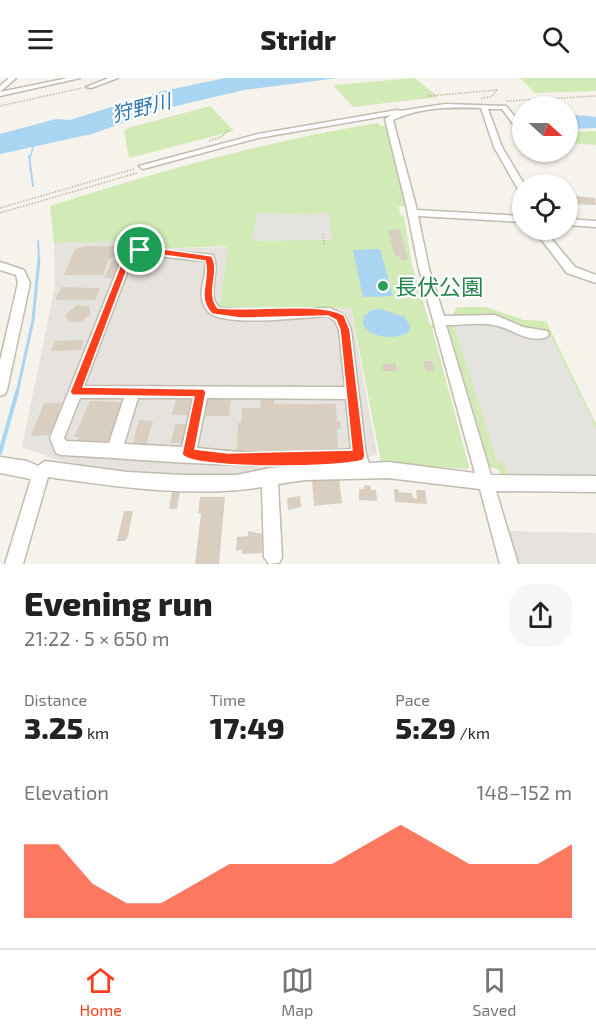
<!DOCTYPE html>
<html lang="en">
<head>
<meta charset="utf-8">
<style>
  :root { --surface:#fff; --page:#f6f6f6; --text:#222; --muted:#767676; --line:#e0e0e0; --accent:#fc3f1d }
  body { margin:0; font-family:"Exo 2","Noto Sans JP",sans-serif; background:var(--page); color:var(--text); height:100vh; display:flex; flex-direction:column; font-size:22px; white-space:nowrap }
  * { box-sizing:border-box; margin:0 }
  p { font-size:20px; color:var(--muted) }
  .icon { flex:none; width:33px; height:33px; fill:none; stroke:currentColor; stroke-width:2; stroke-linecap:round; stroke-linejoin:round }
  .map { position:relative; height:486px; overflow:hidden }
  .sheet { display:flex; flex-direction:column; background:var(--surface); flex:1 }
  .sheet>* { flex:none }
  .needle { width:39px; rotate:111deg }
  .controls { position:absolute; left:512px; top:18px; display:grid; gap:12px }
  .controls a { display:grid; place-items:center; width:66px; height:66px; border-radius:50%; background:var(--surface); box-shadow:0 2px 4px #0004; font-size:30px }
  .pin { position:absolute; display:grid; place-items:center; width:51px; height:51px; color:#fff; margin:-26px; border:3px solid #fff; border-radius:50%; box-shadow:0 2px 6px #0007 }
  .round { display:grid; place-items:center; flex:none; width:63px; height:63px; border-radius:24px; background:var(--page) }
  .headline { display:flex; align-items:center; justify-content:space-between; height:102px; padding:0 24px }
  h1 { font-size:33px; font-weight:800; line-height:45px }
  .metrics { display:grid; grid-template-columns:repeat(3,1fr); gap:9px; height:102px; padding:6px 24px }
  .metrics div { display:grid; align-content:center }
  .metrics b { font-size:30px; font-weight:800 }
  .metrics small { font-size:16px; font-weight:400 }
  .metrics p { font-size:16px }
  .chart { height:168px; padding:12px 24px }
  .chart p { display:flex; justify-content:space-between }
  .chart svg { width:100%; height:108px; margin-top:6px; fill:var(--accent); opacity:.7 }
  header { display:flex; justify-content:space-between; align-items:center; height:78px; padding:0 24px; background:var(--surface); font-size:27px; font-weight:800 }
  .menu { display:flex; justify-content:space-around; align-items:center; height:84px; border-top:2px solid var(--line); background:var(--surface); font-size:16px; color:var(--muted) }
  .menu a { display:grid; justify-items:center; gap:3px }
  .menu .on { color:var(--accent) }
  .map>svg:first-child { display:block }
</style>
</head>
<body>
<header><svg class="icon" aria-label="menu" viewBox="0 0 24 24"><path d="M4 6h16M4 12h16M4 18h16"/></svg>Stridr<svg class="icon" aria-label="search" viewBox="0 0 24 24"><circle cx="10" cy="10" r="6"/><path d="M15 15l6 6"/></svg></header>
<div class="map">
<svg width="596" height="486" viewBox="0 0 596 486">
  <rect width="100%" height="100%" fill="#f6f3ec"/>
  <g fill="#e6e2dd">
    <polygon points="133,163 153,167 152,171 339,166 377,376 361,383 275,393 273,390 219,398 129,394 61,383 22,369 55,208 54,165"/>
    <polygon points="509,453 596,455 596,486 519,486"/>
  </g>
  <g fill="#d2eab5">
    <polygon points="415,0 438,19 353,29 333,7"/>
    <polygon points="520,0 596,0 596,13 535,15"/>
    <polygon points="210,28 234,53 129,80 124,53 128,50"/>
    <path d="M378,45L381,48L387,47L408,128H399L400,136L404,139L412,187L430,247L453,246L452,238L457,229H486L524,242L546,243L596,346V400L503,401L499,392L490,389L448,249L432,250L469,389L467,391L381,384L351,230L220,229L228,168L151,171L152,167L133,163L54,165L50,128C158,94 266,63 378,45Z"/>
    <polygon points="596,53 596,67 567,65 567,54"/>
  </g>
  <g fill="#e5e3e0">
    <polygon points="318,134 329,135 332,162 252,163 257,135 318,137"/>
    <polygon points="453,236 487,236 524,250 548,253 596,351 596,397 508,398 504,384 498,385 457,257"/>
  </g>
  <g fill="#a9d4f2">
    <polygon points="225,0 338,0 244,12 159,32 92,56 0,76 0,56 56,41 70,42 163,13"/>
    <polygon points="567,36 596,39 596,50 567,51"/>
    <polygon points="380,171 393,218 363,219 353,172"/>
    <path d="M381,231L404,239L410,247L409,254C396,262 370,261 363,246L364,238L372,232Z"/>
  </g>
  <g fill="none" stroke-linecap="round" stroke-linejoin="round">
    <polyline stroke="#a9d4f2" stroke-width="1.5" points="30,80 34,66"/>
    <g stroke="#a9d4f2" stroke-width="2">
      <polyline points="29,78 33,108"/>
      <polyline points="38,163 39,183"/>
    </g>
    <polyline stroke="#a9d4f2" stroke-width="3" points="17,315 33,242 39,181"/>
    <polyline stroke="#a9d4f2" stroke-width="4" points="0,375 17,314"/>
  </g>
  <g fill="#d8cfc1">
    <polygon points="567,117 595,120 596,127 570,126"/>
    <polygon points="395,151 400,152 408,182 401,182 400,178 395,178 388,153"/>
    <polygon points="87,168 117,168 125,169 120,180 109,181 103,197 64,197 75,171"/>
    <polygon points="112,182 122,182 115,200 104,200"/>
    <polygon points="62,209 91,210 100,210 95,222 55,222"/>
    <polygon points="77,227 89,228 91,236 81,244 69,244 65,237"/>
    <polygon points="84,262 81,272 51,273 55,263"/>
    <polygon points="423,283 432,283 435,293 426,293"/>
    <polygon points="396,285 397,293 383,293 382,286"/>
    <polygon points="176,321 191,321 188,337 172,337"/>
    <polygon points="207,322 231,322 229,338 205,338"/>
    <polygon points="261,322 274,322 274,326 336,326 337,343 340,343 341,351 337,351 338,374 237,374 238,345 241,345 242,330 260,330"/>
    <polygon points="90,323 122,324 110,363 77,363 79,359 74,359"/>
    <polygon points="44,325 61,325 54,349 49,357 31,358"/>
    <polygon points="139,342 153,343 146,368 132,368"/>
    <polygon points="175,346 187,346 183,365 171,365"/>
    <polygon points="339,400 342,425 314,428 312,403"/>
    <polygon points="364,407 371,408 371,412 376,412 377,423 359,422 359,411 364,411"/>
    <polygon points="394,411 398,411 399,414 412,415 413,420 417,421 416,412 425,412 427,426 395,424"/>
    <polygon points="172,413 180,413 177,431 169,431"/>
    <polygon points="300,418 301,429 288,432 287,420"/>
    <polygon points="200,419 225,419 219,486 195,486 201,435 198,435"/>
    <polygon points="124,433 133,433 128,458 125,463 117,463"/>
    <polygon points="248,453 263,456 262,475 242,476 242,472 236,473 237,459 248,458"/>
  </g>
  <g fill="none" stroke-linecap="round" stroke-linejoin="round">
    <g stroke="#c2bbae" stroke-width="3">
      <g id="minor">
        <polygon points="9,0 16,0 0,14 0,8"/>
        <polygon points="68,0 80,0 0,18 0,14"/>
        <polygon points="109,0 118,0 91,10 86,9"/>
        <path d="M445,26L506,28L522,47V54H519L502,31H488L502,69L524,106H522V114L519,113L494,69L481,30C451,29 420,29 393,42L417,132L522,138V144L418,138L429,191L444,238L495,237L523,249L547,253L549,256L547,259C527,266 512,250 494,247C479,244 461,247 446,247L491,397L596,398V414L496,413L518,486H500L480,411L388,400L305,402L278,406L282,479L279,485L269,486L264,479L262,409C192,420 119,409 48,399L23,486H5L31,401L0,395V379L27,383L38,388L45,383L127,394L183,397H237L270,390L292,388C214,388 138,381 61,377L56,375L50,360L126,170L123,167L128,164L147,171L213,177C221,194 205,218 220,230L256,233L330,230L344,237L351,252L366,377L369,385L388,384L475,395L419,191L407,131L385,41L391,37L258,60L143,91L139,88L258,56L397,32L400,33ZM135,174L145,177L205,183C208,197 198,211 203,225C205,229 207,234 211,236C234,249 301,239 328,238L335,243L339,252L345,309L84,308ZM80,320H124L109,365L66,363L64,360ZM138,320H193L182,369L124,366ZM207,320L346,321L351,371C300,377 247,376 197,370Z"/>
        <polygon points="567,141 596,143 596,149 567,147"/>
        <polygon points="534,152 544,152 575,189 596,197 596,205 567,195"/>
        <polygon points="0,184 24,192 30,205 7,312 5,316 0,318 0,283 18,205 16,197 0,192"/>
      </g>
    </g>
    <g stroke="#c4b79f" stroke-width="1.5" stroke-dasharray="1.5 1.5" stroke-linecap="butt">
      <polyline points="428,18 497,12 492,18 481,21"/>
      <polyline points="507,23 596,18"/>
      <polyline points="0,28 82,10"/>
      <polyline points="209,63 223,58 228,52"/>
      <polyline points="0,130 134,91"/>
      <polyline points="0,135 137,95"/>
      <polyline points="323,156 324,167"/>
    </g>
    <use href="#minor" fill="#fff" fill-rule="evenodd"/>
  </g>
  <path fill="#fc3f1d" stroke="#fff" stroke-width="1.5" fill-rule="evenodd" d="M129,166L212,178C221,195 205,214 218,230C251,234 319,223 344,237L350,252L365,378L363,382C343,390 189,392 182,376L194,319L72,317L70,314ZM134,173L205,183C211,202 195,218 212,236L240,240L328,238L336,242L340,252L352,372L228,375L195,371L206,314L204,311L83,309Z"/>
  <circle fill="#2e9e5b" stroke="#fff" stroke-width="2" cx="383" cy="208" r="6"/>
  <g text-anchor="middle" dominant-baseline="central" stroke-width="4.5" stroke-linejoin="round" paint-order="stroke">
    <g font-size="20" font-style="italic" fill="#2e7ab2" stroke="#fff">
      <text transform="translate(141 29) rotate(-14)">狩野川</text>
    </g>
    <g font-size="22" fill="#27864d" stroke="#fff" text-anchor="start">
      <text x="395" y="208">長伏公園</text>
    </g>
  </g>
</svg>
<div class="controls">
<a><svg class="needle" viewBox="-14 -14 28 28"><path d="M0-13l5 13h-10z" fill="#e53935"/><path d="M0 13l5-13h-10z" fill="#767676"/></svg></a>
<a><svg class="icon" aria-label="locate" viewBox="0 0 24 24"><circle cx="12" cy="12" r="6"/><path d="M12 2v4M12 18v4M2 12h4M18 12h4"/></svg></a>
</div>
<div class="pin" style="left:140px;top:172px;background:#1e9e55"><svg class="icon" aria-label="arrive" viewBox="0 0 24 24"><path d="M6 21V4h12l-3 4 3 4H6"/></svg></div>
</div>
<section class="sheet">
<div class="headline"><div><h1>Evening run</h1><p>21:22 · 5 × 650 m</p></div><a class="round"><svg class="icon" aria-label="share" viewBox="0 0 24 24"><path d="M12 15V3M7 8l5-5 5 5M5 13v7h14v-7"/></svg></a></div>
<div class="metrics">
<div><p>Distance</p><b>3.25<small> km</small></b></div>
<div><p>Time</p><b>17:49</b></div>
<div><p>Pace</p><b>5:29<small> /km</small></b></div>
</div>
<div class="chart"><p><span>Elevation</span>148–152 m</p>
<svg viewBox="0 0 160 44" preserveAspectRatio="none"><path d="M0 44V14L10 14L20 30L30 38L40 38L50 30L60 22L70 22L80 22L90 22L100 14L110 6L120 14L130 22L140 22L150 22L160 14V44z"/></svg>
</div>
</section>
<nav class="menu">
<a class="on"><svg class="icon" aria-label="home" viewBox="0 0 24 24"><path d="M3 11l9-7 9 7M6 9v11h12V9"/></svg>Home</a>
<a><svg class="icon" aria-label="map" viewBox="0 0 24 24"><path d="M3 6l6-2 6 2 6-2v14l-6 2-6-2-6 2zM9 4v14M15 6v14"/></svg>Map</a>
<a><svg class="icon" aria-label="saved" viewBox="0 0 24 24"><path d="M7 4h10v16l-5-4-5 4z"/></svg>Saved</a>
</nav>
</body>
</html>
